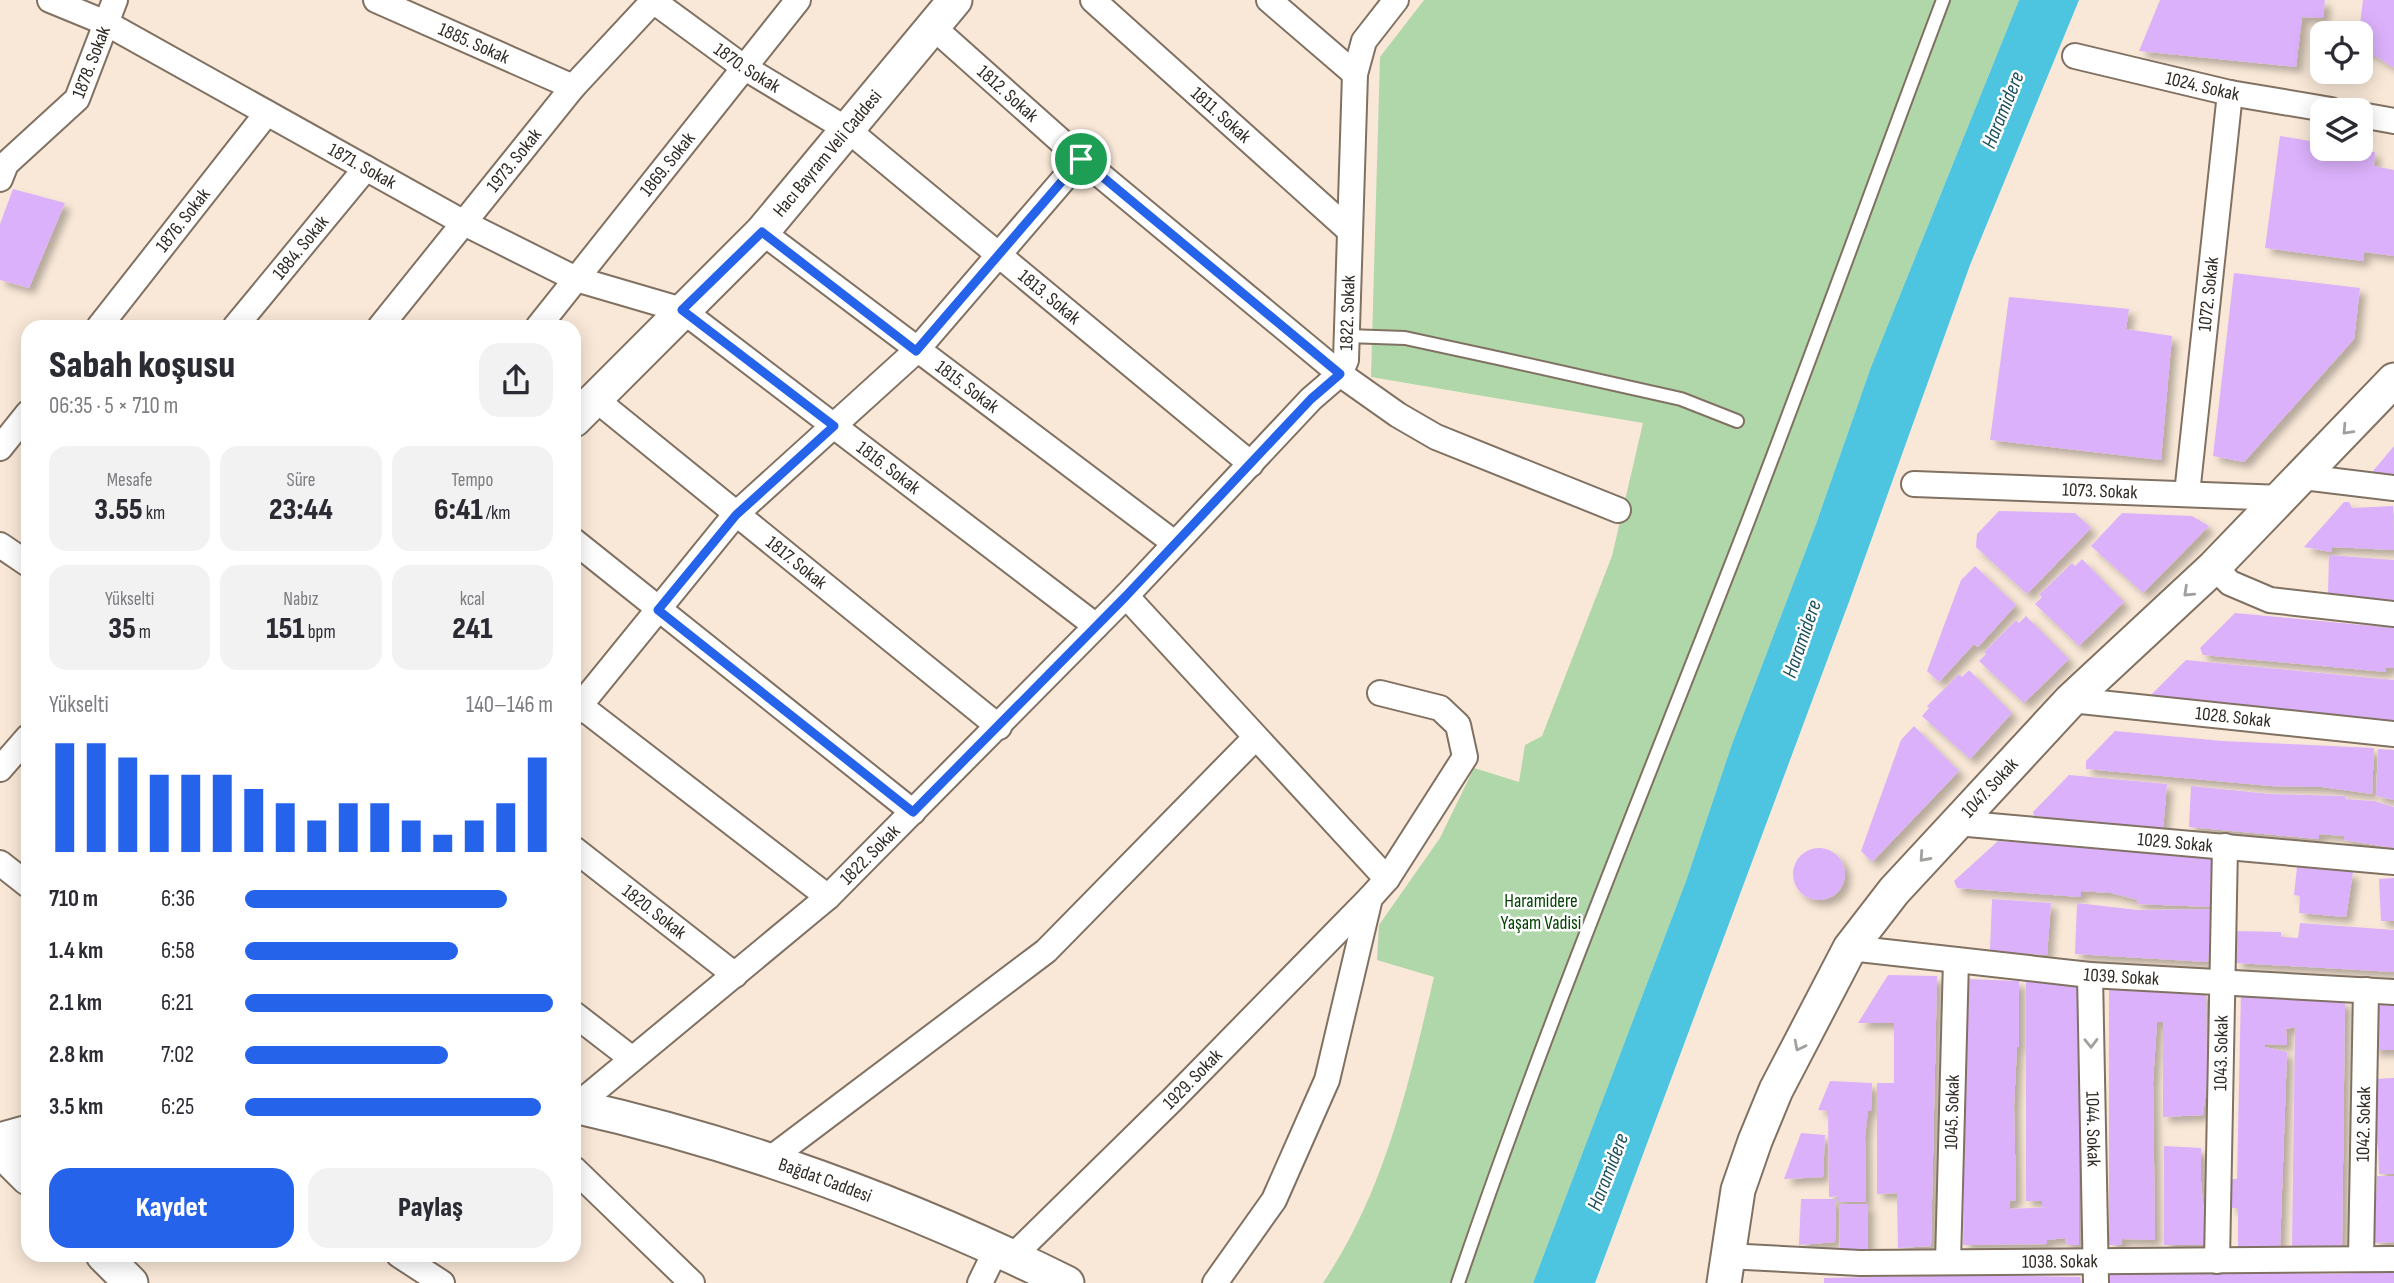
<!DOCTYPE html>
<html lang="tr">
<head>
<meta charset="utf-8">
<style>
  :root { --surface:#fff; --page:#f2f2f3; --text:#2b2b33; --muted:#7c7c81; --accent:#2563eb }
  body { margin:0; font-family:"Sofia Sans Condensed",sans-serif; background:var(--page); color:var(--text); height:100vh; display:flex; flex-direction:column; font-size:26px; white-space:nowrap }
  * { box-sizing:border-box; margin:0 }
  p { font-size:23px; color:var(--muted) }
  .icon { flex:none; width:38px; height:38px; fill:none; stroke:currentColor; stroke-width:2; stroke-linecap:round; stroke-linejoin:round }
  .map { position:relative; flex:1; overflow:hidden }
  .panel { position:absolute; left:21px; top:320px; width:560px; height:942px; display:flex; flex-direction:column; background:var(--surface); border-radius:21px; box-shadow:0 4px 18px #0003 }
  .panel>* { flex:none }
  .fabs { position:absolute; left:2310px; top:21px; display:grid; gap:14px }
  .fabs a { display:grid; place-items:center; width:63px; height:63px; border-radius:14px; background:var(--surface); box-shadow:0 4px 18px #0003; font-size:35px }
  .pin { position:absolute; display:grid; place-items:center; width:60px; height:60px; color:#fff; margin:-30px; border:4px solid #fff; border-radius:50%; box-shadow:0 2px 7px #0007 }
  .round { display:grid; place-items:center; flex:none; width:74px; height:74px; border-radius:21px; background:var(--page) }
  .summary { display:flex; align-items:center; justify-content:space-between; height:119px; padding:0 28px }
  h1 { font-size:38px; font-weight:800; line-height:52px }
  .stats { display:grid; grid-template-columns:repeat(3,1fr); gap:10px; height:119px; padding:7px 28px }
  .stats div { display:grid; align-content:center; border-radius:18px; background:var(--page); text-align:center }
  .stats b { font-size:30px; font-weight:800 }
  .stats small { font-size:19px; font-weight:400 }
  .stats p { font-size:19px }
  .chart { height:196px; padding:14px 28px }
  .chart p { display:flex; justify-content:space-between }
  .chart svg { width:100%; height:126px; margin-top:7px; stroke:var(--accent); stroke-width:6 }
  .action { display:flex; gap:14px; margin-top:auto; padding:14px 28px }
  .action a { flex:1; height:80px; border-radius:21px; background:var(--accent); color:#fff; font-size:28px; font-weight:800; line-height:80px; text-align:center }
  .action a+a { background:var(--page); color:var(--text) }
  ul { padding:0 28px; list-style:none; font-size:23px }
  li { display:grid; grid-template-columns:112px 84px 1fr; align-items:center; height:52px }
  li i { height:18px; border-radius:9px; background:var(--accent) }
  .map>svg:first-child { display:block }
</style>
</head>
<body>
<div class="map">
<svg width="2394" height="1283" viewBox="0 0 2394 1283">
  <defs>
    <filter id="shadow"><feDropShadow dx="6" dy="6" stdDeviation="3.5" flood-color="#0004"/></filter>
  </defs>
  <rect width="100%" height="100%" fill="#f9e8d7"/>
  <path fill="#afd7a9" d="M1424,0H2019L1871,367L1816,524L1732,744L1686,881L1533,1283H1323C1385,1191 1409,1083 1434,977L1377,960L1379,925L1440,838L1474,768L1519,782L1525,745L1542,736L1612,556L1643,423L1371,377L1380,57Z"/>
  <polygon fill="#4dc4e0" points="2019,0 2079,0 1970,265 1850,599 1595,1283 1533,1283 1686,881 1732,744 1816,524 1871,367"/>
  <g fill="#dbb1fb" filter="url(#shadow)">
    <polygon points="2160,0 2325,0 2323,18 2302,17 2296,67 2139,51"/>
    <polygon points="2363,0 2394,0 2394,68 2369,52 2361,53 2359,33"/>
    <polygon points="2280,136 2322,143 2322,149 2375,152 2374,166 2394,170 2394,256 2364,252 2363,261 2265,248"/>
    <polygon points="13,189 65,203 29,288 0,280 0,224"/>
    <polygon points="2234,273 2360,288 2354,339 2244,462 2213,456"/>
    <polygon points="2009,297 2129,309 2126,329 2172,336 2161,460 1990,440"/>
    <polygon points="2394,446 2394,478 2375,476 2373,471"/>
    <polygon points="2344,502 2349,502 2352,508 2393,506 2394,550 2332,547 2331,552 2304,547"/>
    <polygon points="1999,511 2075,513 2091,528 2027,594 1976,547 1977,534"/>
    <polygon points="2122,513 2192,516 2209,526 2143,593 2091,546"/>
    <polygon points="2329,555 2394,560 2394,601 2328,594"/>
    <polygon points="2082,559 2124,602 2079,646 2035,604 2042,597 2039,595 2072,563 2075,566"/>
    <polygon points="1975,566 2016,605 1978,647 1974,644 1939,682 1927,671 1961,580"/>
    <polygon points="2235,613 2394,628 2394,668 2386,667 2386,672 2203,655 2200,648"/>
    <polygon points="2026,616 2069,659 2024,703 1979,661 1986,654 1984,652 2016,620 2019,623"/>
    <polygon points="2186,660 2394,680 2394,724 2155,706 2151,695"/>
    <polygon points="1969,670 2012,713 1970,759 1922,716 1929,708 1927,706 1959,674 1962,677"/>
    <polygon points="1914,726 1959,771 1872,862 1861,851 1901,740"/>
    <polygon points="2115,731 2222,741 2374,748 2372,794 2322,787 2271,786 2086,769 2086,761"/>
    <polygon points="2378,749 2394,750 2394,800 2376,796"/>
    <polygon points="2069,775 2167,784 2163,829 2034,816 2033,812"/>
    <polygon points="2191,786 2270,794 2345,796 2345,799 2374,801 2394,807 2394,848 2344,840 2344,836 2319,834 2319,839 2189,827"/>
    <polygon points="1998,841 2114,849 2214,859 2213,907 2137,904 2138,900 2111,893 2081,891 2081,897 1957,888 1954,881"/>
    <circle cx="1819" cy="874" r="26"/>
    <polygon points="2297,867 2353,872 2346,917 2299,913 2300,896 2294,895"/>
    <polygon points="2394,878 2394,921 2381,921 2379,879"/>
    <polygon points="1992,899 2051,903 2047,955 1990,951"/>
    <polygon points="2077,903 2138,910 2212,909 2208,962 2075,954"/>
    <polygon points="2300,923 2394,930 2394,972 2236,963 2237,931 2281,932 2281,937 2298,938"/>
    <polygon points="1888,975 1937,976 1931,1246 1898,1248 1897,1193 1877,1194 1877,1083 1894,1083 1894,1023 1858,1023"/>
    <polygon points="1967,979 2019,981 2019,1047 2017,1047 2014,1106 2016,1200 2010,1201 2009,1209 2053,1207 2042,1207 2042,1201 2026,1201 2026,979 2079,983 2079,1245 2067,1245 2065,1238 2047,1240 2047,1244 1963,1245"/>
    <polygon points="2109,987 2206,991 2207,1083 2203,1115 2163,1117 2163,1022 2157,1022 2153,1083 2155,1240 2122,1239 2121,1245 2109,1245"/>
    <polygon points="2241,993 2345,1001 2342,1246 2292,1246 2295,1027 2286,1029 2287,1045 2265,1044 2265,1047 2287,1052 2280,1247 2238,1248 2238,1208 2231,1208 2232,1179 2237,1179"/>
    <rect x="2373" y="1003" width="21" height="47"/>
    <polygon points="2394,1078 2394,1174 2379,1174 2378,1144 2374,1144 2375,1079"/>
    <polygon points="1830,1081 1872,1083 1871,1111 1868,1111 1865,1136 1866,1202 1838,1202 1838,1196 1829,1197 1828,1111 1818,1110"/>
    <polygon points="1801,1133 1825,1135 1823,1177 1784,1179"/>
    <polygon points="2164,1146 2201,1148 2201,1182 2207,1245 2164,1245"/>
    <polygon points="2377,1176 2394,1176 2394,1242 2374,1243"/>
    <polygon points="1801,1199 1836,1199 1835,1242 1799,1245"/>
    <polygon points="1839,1204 1868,1204 1868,1249 1840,1249"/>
    <polygon points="2145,1271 2338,1274 2394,1271 2394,1283 2109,1283 2108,1272"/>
    <polygon points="1983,1275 2080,1277 2081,1283 1824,1283 1824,1278"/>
  </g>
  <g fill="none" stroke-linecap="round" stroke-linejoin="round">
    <g stroke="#807162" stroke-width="16">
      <g id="lane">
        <polyline points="1347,336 1405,338 1502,359 1681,399 1737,421"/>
        <path d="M1458,1283C1543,1032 1644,789 1740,542C1810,362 1875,180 1943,0"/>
      </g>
    </g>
    <g stroke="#807162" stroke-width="28">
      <g id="street">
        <path id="s1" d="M50,0L106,23L466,224L576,279L682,310L1096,626"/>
        <path id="s2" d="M376,0L573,87"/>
        <path id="s3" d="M652,0L742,66L848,130L1251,464"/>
        <path id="s4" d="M1093,0L1349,230"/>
        <polyline points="1269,0 1355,74"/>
        <path id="s5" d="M933,27L1081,159"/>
        <path id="s6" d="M2075,56L2230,93L2331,110"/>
        <polyline points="2361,115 2394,121"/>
        <path id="s7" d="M0,179L6,164L77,99L115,0"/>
        <path id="s8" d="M762,232L1173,542"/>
        <path id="s9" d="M99,327L267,113"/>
        <path id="s10" d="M235,327L366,168"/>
        <path id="s11" d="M380,327L573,87L654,0"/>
        <path id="s12" d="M538,327L798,0"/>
        <path id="s13" d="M594,398L999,727"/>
        <polyline points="0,448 28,413"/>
        <polyline points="2303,477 2394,488"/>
        <path id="s14" d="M1914,484L2283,498"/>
        <path id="s15" d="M2187,494L2230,93"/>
        <polyline points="574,541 913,812"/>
        <polyline points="0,545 28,564"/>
        <polyline points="2214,567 2230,583 2270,600 2394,614"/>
        <polyline points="1126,596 1387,879"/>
        <path id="s16" d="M2071,700L2394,734"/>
        <polyline points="574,701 828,897"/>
        <polyline points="574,713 735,515 916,351 1081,159 1340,374 1398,415 1436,437 1618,510"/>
        <polyline points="0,769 28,737"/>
        <path id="s17" d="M1957,823L2394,862"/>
        <path id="s18" d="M574,849L735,975"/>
        <polyline points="0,863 28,885"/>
        <path id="s19" d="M1850,948L2090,975L2394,992"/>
        <path id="s20" d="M2090,975L2096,1283"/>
        <polyline points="574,1014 631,1058"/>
        <path id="s21" d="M576,1106L828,897L1126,596L1311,399L1340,374L1346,360L1355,74L1364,41L1396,0"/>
        <polyline points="770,1159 1046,951 1255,738"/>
        <polyline points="574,1169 692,1283"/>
        <polyline points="399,1255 442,1283"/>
        <path id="s22" d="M1013,1256L1173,1099L1370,898"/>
        <path id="s23" d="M1726,1256L1860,1263L2394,1259"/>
        <path id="s24" d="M2361,1259L2366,990"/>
        <path id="s25" d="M2217,1261L2225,846"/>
        <path id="s26" d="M1948,1262L1956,960"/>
        <polyline points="980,1283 996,1250"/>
        <polyline points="1215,1283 1274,1200 1327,1080 1370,898 1387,879 1465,757 1458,725 1440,708 1380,693"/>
      </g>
    </g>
    <g stroke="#807162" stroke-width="37">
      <g id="secondary">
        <path id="s27" d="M574,420L762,232L955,0"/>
        <path id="s28" d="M574,1106C744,1144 911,1206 1067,1283"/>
        <polyline points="0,1140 28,1132"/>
        <polyline points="0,1142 13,1163 28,1178"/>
        <polyline points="103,1255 131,1283"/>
        <path id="s29" d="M1724,1283L1738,1190L1755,1141L1776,1090L1850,948L1894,891L2071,700L2214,567L2394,380"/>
      </g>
    </g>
    <use href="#lane" stroke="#fff" stroke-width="12"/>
    <use href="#street" stroke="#fff" stroke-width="24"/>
    <use href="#secondary" stroke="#fff" stroke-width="33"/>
  </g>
  <defs><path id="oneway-chevron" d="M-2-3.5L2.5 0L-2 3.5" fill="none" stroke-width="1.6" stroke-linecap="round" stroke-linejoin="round" transform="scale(1.75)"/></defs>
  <g stroke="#a2a09d">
    <use href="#oneway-chevron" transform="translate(2347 430) rotate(133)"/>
    <use href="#oneway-chevron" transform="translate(2188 592) rotate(137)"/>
    <use href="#oneway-chevron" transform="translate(1924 857) rotate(132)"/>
    <use href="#oneway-chevron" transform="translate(2091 1043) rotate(89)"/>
    <use href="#oneway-chevron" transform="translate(1799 1046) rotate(117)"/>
  </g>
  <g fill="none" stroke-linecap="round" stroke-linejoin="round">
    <g stroke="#fff" stroke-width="14">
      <polygon id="route" points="1081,159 1340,374 1311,399 1126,596 913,812 658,610 736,515 834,426 682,310 762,232 916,351"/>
    </g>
    <use href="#route" stroke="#2563eb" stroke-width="9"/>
  </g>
  <g text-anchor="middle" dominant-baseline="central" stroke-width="5" stroke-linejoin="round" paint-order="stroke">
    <g font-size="19" fill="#312b25" stroke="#fff">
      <text stroke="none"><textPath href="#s2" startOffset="107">1885. Sokak</textPath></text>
      <text stroke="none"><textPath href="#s7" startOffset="152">1878. Sokak</textPath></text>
      <text stroke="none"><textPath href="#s3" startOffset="117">1870. Sokak</textPath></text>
      <text stroke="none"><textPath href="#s6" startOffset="131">1024. Sokak</textPath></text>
      <text stroke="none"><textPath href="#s5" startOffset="100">1812. Sokak</textPath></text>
      <text stroke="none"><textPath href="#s4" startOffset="172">1811. Sokak</textPath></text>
      <text stroke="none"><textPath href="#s27" startOffset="368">Hacı Bayram Veli Caddesi</textPath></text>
      <text stroke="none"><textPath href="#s11" startOffset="214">1973. Sokak</textPath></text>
      <text stroke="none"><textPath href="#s12" startOffset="208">1869. Sokak</textPath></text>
      <text stroke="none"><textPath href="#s1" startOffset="354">1871. Sokak</textPath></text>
      <text stroke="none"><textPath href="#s9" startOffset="136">1876. Sokak</textPath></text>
      <text stroke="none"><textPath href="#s10" startOffset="103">1884. Sokak</textPath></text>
      <text stroke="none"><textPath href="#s15" startOffset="201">1072. Sokak</textPath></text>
      <text stroke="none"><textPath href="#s3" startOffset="497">1813. Sokak</textPath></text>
      <text stroke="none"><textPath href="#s21" startOffset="1122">1822. Sokak</textPath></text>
      <text stroke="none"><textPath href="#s8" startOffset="257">1815. Sokak</textPath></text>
      <text stroke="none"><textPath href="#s1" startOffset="966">1816. Sokak</textPath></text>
      <text stroke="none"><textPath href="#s14" startOffset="186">1073. Sokak</textPath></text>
      <text stroke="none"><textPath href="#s13" startOffset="261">1817. Sokak</textPath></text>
      <text stroke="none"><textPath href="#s16" startOffset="163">1028. Sokak</textPath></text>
      <text stroke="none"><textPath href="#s29" startOffset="574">1047. Sokak</textPath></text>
      <text stroke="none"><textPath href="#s17" startOffset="219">1029. Sokak</textPath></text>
      <text stroke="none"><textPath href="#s21" startOffset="387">1822. Sokak</textPath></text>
      <text stroke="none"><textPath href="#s18" startOffset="102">1820. Sokak</textPath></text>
      <text stroke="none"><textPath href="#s19" startOffset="273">1039. Sokak</textPath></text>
      <text stroke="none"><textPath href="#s25" startOffset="208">1043. Sokak</textPath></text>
      <text stroke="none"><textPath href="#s22" startOffset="252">1929. Sokak</textPath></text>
      <text stroke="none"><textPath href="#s26" startOffset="150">1045. Sokak</textPath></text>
      <text stroke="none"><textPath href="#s24" startOffset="135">1042. Sokak</textPath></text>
      <text stroke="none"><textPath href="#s20" startOffset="154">1044. Sokak</textPath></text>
      <text stroke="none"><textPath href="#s28" startOffset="262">Bağdat Caddesi</textPath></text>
      <text stroke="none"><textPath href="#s23" startOffset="334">1038. Sokak</textPath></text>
    </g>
    <g font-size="19" fill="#034300" stroke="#fff">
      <text x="1541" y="901">Haramidere<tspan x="1541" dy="22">Yaşam Vadisi</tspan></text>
    </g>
    <g font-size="21" font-style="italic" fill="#1e515d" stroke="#fff">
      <text transform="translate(2003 110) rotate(-68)">Haramidere</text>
      <text transform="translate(1802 639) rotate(-71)">Haramidere</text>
      <text transform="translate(1608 1172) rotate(-69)">Haramidere</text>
    </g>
  </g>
</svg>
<div class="fabs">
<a><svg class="icon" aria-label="locate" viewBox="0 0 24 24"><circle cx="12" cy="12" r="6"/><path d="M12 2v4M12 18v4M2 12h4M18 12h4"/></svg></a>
<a><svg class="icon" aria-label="layers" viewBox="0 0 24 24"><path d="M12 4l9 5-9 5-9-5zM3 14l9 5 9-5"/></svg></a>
</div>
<div class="pin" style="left:1081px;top:159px;background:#1e9e55"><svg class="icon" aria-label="arrive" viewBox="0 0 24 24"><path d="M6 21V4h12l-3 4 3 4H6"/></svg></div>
<section class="panel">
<div class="summary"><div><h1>Sabah koşusu</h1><p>06:35 · 5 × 710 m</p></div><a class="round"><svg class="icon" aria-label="share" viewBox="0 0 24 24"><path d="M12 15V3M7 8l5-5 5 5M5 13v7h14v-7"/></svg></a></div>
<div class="stats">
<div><p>Mesafe</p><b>3.55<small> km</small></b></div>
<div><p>Süre</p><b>23:44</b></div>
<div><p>Tempo</p><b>6:41<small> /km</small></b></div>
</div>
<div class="stats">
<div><p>Yükselti</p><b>35<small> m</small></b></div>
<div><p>Nabız</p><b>151<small> bpm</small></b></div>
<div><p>kcal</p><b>241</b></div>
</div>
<div class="chart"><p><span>Yükselti</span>140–146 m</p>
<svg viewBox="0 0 160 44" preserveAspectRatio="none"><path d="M5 44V6M15 44V6M25 44V11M35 44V17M45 44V17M55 44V17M65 44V22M75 44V27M85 44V33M95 44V27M105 44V27M115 44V33M125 44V38M135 44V33M145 44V27M155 44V11"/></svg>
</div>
<ul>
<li><b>710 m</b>6:36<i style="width:85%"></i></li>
<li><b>1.4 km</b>6:58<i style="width:69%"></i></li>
<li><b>2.1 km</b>6:21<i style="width:100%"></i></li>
<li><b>2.8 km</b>7:02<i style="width:66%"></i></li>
<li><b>3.5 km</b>6:25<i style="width:96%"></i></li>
</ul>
<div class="action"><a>Kaydet</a><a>Paylaş</a></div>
</section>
</div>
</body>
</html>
